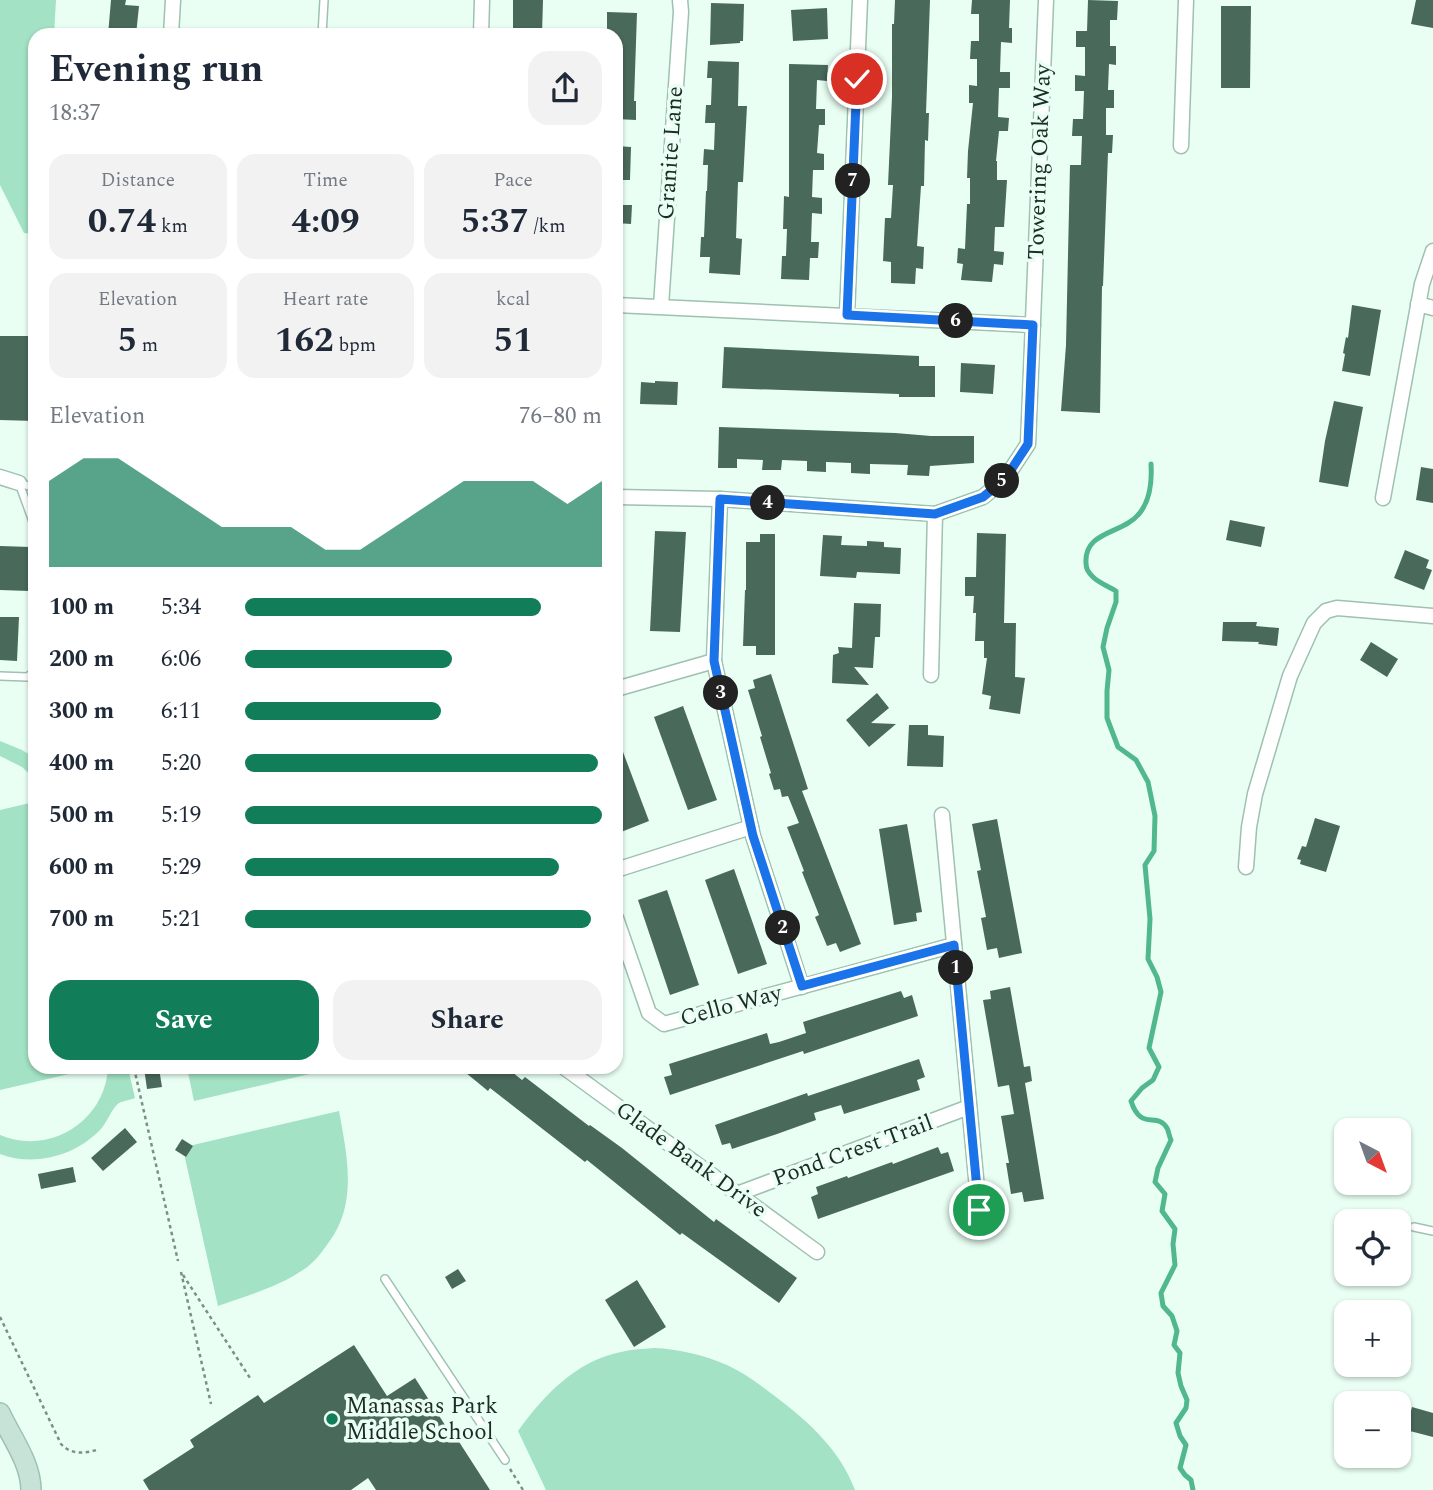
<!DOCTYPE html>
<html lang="en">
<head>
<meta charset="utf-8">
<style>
  :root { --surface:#fff; --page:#f2f2f3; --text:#1f2937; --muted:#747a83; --accent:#127e59 }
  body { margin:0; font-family:Spectral,serif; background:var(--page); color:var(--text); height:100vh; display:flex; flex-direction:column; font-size:26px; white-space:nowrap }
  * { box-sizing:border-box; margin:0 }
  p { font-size:23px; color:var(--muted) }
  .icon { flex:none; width:38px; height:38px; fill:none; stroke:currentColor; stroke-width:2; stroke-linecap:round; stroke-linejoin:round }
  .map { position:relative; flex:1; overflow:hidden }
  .sheet { position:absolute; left:28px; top:28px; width:595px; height:1046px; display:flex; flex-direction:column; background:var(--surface); border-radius:21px; box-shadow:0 2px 5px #0004 }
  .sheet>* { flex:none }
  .needle { width:46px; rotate:139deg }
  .buttons { position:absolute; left:1334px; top:1118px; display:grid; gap:14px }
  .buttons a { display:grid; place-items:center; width:77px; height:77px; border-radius:14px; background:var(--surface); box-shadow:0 2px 5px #0004; font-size:35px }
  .pin { position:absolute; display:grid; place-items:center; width:60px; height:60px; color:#fff; margin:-30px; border:4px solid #fff; border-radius:50%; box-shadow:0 2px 7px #0007 }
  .km { position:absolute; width:35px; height:35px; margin:-18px; border-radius:50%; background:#222; color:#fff; font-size:19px; line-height:35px; text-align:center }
  .round { display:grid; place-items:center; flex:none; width:74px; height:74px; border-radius:21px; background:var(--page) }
  .summary { display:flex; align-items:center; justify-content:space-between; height:119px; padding:0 21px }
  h1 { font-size:38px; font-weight:700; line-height:52px }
  .metrics { display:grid; grid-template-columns:repeat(3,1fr); gap:10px; height:119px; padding:7px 21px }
  .metrics div { display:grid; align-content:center; border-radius:18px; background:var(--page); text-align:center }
  .metrics b { font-size:35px; font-weight:700 }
  .metrics small { font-size:19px; font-weight:400 }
  .metrics p { font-size:19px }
  .chart { height:196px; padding:14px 21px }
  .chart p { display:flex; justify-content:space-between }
  .chart svg { width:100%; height:126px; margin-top:7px; fill:var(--accent); opacity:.7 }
  .primary-button { display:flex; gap:14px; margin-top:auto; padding:14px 21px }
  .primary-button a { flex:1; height:80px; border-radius:21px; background:var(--accent); color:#fff; font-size:28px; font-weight:700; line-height:80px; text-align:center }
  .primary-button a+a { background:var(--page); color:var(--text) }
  ul { padding:0 21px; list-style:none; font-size:23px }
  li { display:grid; grid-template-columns:112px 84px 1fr; align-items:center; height:52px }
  li i { height:18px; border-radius:9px; background:var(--accent) }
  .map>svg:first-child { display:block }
</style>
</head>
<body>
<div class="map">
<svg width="1433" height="1490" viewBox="0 0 1433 1490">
  <rect width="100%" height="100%" fill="#e9fff3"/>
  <g fill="#a3e2c4">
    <polygon points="0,0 56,0 54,35 35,35 35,238 33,234 24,233 0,185"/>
    <polygon points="0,741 22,750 35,758 35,779 22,767 0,756"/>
    <polygon points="34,802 35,1068 95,1068 0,1090 0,810"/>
    <path d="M108,1068H128L135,1098C130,1100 123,1101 119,1103C111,1109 107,1123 100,1130C75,1156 34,1167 0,1154V1135C50,1156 105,1121 108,1068Z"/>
    <polygon points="187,1068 312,1068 314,1073 194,1101"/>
    <path d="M339,1111C347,1155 358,1203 329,1242C322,1252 314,1263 303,1270C278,1287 246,1296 218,1306L185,1158L193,1145Z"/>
    <path d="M654,1348C679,1349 704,1355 727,1365C745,1373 760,1385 776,1397C809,1422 840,1450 855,1490H546L518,1431C544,1395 576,1361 621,1352C632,1349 643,1349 654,1348Z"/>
  </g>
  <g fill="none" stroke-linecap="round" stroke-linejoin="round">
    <path stroke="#51b88e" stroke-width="5" d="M1151,464C1152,481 1150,502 1138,515C1122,534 1084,531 1086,563C1086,569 1088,572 1093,577C1099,583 1108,586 1116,591V602L1107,628L1103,647L1109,670L1107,691V718L1118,747L1136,760L1148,782L1155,816L1154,851L1145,865L1150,919L1148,959L1157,977L1161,992L1149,1048L1159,1067L1153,1080L1142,1088L1131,1101C1141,1132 1157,1111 1167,1128C1169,1132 1169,1136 1171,1140L1158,1168L1155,1182L1165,1194L1162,1211L1175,1229L1173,1244L1175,1265L1161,1293L1163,1306L1172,1316L1177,1331L1174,1345L1180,1353L1178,1373L1181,1386L1187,1400L1186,1408L1176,1423L1180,1436L1186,1445L1180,1468L1185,1475L1191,1480L1193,1490"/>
  </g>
  <g fill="#49695a">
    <polygon points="111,0 126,0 125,5 139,6 136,35 108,35"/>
    <polygon points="513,0 543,0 542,35 513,35"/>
    <polygon points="895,0 930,0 926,113 929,113 928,141 925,140 924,186 921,186 917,246 924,247 923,269 916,268 915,284 891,283 891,262 883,261 885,218 891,218 893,185 888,185 892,97 892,24 894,24"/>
    <polygon points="972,0 1010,0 1009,28 1012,28 1012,43 1001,42 1000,72 1010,72 1010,88 999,88 998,117 1009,118 1008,131 999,131 996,161 997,161 997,180 1007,180 1004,227 995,227 994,251 1004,252 1003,265 994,264 992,282 961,280 963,264 957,263 958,248 965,249 967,204 970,204 970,178 967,178 968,151 973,103 969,103 969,85 977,86 977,59 970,59 971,41 979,41 979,14 971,14"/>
    <polygon points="1088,0 1118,1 1117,20 1110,20 1110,46 1116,46 1116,65 1109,64 1108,90 1114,90 1114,108 1106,108 1106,135 1113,135 1112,153 1108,153 1103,286 1102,286 1100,413 1061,411 1066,345 1070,165 1081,165 1082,136 1072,136 1073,119 1083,119 1084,91 1075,91 1075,75 1085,76 1085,47 1076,47 1076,31 1087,31"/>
    <polygon points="1416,0 1433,0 1433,28 1411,24"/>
    <polygon points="711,3 744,4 743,41 740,41 740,43 710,45"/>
    <polygon points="1221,6 1251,6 1250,88 1221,88"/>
    <polygon points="827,8 828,39 793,41 791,10"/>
    <polygon points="607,12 637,13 634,101 636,101 636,120 616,119 616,35 607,35"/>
    <polygon points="708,61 739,62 738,106 747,106 743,182 738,182 736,238 742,239 740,275 709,273 710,257 700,257 701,237 704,237 706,191 707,191 708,165 703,165 704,149 714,150 715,123 705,123 706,105 711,105 712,78 707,78"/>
    <polygon points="789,64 828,65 827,81 817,80 816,109 825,109 825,125 819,125 817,153 824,154 824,170 813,170 812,197 822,198 822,214 812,213 811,242 819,242 818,258 810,258 809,280 781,279 782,256 786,256 787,229 783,229 784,196 789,197"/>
    <polygon points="616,146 631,147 630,180 616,180"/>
    <polygon points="616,205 632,205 631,224 616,223"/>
    <polygon points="1352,305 1381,310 1370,376 1342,371 1345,354 1343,353 1346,337 1348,338"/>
    <polygon points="0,336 35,336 35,421 0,420"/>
    <polygon points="724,347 919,356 919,366 935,366 935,397 899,397 899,394 722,388"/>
    <polygon points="961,363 995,365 993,394 960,392"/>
    <polygon points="655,381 678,382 677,405 640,404 641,382 655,383"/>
    <polygon points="1334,401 1363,407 1348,487 1319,482 1325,441"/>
    <polygon points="719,427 895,433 931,436 974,436 974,463 930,466 929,476 907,475 908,465 870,464 870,474 851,473 851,463 826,462 826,472 807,471 807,461 782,460 781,470 762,470 763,460 737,459 737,468 718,468"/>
    <polygon points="1421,467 1433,469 1433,503 1416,500"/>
    <polygon points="1230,520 1265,527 1261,547 1226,540"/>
    <polygon points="655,531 686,532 680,632 650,631"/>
    <polygon points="977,533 1006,534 1004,623 1016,623 1015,677 1025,678 1020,714 989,709 991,696 982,694 987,658 984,658 984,641 975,641 976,613 973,613 974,596 965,596 965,577 976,577"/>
    <polygon points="760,534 775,534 775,655 756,655 756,646 743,646 745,590 746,590 746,542 760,542"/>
    <polygon points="823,535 842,536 841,545 867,546 867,541 884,542 884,547 901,548 900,574 857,572 856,578 820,576"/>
    <polygon points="0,546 31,547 29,591 0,590"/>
    <polygon points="1405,550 1429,560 1426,568 1432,570 1424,590 1394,578"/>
    <polygon points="854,603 881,604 880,637 875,637 873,668 854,667 869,685 832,683 833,655 839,653 838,647 852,648"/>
    <polygon points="0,617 19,617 17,661 0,660"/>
    <polygon points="1223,622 1257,622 1256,626 1279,628 1277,646 1258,644 1259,642 1222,641"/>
    <polygon points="1371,642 1398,659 1387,677 1360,660"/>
    <polygon points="771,674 808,789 802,791 861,944 840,952 836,943 827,946 815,917 819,915 802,872 804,871 787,827 799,823 788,796 782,797 780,789 774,790 769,774 771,773 760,737 762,736 748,690 755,688 753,680"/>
    <polygon points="877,693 889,708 871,723 896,724 869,747 846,720"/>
    <polygon points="683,706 717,800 688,810 654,717"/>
    <polygon points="909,725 928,725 928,735 944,736 943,767 907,766"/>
    <polygon points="617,736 649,821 621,832 616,820"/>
    <polygon points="1315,818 1340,826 1326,872 1300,864 1301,860 1297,859 1302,846 1306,847"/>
    <polygon points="997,819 1022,953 999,958 997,948 987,950 981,918 986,917 977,871 981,870 972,824"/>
    <polygon points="907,824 922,912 916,913 917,921 894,925 879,829"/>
    <polygon points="734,869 767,964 738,974 705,880"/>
    <polygon points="667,890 699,985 670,995 638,900"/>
    <polygon points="1010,987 1024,1067 1030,1066 1032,1081 1025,1083 1044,1199 1024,1202 1022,1192 1011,1194 1006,1163 1009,1163 1001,1116 1014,1114 1009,1085 998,1087 983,1000 991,999 990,991"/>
    <polygon points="901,991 904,998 912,995 918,1016 804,1054 803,1051 670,1095 664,1077 672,1075 669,1064 767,1033 770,1044 779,1042 806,1033 803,1022"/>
    <polygon points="919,1059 925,1077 917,1080 920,1090 844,1114 841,1105 814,1113 816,1120 777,1134 732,1149 730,1143 722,1145 715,1125 807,1093 808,1096"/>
    <polygon points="144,1068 159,1068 162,1087 147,1089"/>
    <polygon points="460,1068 507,1068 522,1080 525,1077 589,1126 590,1125 622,1148 714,1222 716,1219 797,1278 779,1303 682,1233 680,1235 587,1160 585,1162 490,1088 488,1091"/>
    <polygon points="125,1128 137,1142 103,1171 91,1158"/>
    <polygon points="182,1139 193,1146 186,1157 175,1150"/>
    <polygon points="938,1147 941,1154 948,1152 954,1171 818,1219 811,1197 818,1194 816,1187 847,1176 848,1178 892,1162 893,1164"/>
    <polygon points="73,1167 76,1182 41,1189 38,1174"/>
    <polygon points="458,1269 466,1281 452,1289 445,1277"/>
    <polygon points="637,1280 666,1327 634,1347 605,1300"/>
    <polygon points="354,1345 387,1396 415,1378 452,1436 454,1434 490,1490 376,1490 368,1478 351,1490 149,1490 143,1480 194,1447 190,1440 258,1395 264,1403"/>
    <polygon points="1412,1407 1433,1413 1433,1437 1406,1430"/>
  </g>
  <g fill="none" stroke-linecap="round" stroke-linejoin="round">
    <g stroke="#9ec1b0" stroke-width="10">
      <g id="lane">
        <polyline points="322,35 324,0"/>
        <polyline points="19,483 35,527"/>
        <polyline points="19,483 35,488"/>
        <polyline points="0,676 27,677 35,672"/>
        <polyline points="1414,1227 1433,1231"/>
        <polyline points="385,1279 505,1460"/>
      </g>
    </g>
    <g stroke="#9ec1b0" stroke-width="17">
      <g id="street">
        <polyline points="171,35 173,0"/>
        <polyline points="481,35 482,0"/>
        <polyline points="1181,146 1186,0"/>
        <polyline points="1418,304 1433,308"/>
        <polyline points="616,305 1033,325"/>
        <polyline points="661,306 681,12 680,0"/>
        <polyline points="847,315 860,0"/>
        <polyline points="0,477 19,483"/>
        <polyline points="616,497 720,499 935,514 983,497 1005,479 1028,444 1046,0"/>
        <polyline points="1383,498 1422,284 1433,251"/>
        <polyline points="720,499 714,661 753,836 802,987"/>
        <polyline points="931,675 935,514"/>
        <polyline points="616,689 714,661"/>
        <polyline points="942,815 979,1210"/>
        <polyline points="1246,867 1249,827 1255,794 1290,676 1314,623 1326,611 1337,608 1433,616"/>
        <polyline points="616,870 751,827"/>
        <polyline points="616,918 649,1013 664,1024 954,945"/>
        <polyline points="565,1068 817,1252"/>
        <polyline points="737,1194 969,1107"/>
      </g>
    </g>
    <g stroke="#9ec1b0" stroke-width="22">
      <path id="secondary" d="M0,1413C11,1437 31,1463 31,1490"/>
    </g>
    <g stroke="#7d8f85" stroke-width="2.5" stroke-dasharray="3.5 3.5" stroke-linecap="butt">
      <polyline points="134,1068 178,1261"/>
      <polyline points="181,1272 211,1404"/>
      <polyline points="183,1275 250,1378"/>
      <path d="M0,1317L61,1444C71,1455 86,1454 99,1449"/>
      <polyline points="510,1469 523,1490"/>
    </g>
    <use href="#lane" stroke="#fff" stroke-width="7"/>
    <use href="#street" stroke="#fff" stroke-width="14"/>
    <use href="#secondary" stroke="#c7e3d7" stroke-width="19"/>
  </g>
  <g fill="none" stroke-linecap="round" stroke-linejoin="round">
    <g stroke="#fff" stroke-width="14">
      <polyline id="route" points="857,79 847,315 1033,325 1028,444 1005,479 983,497 935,514 720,499 714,661 753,836 802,986 954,945 979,1210"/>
    </g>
    <use href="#route" stroke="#1a73e8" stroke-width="9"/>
  </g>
  <circle fill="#127e59" stroke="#e9fff3" stroke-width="2.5" cx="332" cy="1419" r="7"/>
  <g text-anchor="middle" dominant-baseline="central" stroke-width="7" stroke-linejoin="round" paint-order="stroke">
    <g font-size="23" fill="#1d2b24" stroke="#e9fff3">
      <text transform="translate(671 153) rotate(-86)">Granite Lane</text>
      <text transform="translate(1040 162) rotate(-88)">Towering Oak Way</text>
      <text transform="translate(731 1006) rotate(-15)">Cello Way</text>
      <text transform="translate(853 1151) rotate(-20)">Pond Crest Trail</text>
      <text transform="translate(691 1160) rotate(36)">Glade Bank Drive</text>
    </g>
    <g font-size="23" fill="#1d2b24" stroke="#e9fff3" text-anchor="start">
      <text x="346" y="1406">Manassas Park<tspan x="346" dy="26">Middle School</tspan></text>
    </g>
  </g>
</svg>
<div class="buttons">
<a><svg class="needle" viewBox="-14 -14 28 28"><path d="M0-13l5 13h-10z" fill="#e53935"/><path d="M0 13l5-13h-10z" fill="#747a83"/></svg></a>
<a><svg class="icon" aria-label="locate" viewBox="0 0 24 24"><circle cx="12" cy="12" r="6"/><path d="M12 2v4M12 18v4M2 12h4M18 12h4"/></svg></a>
<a>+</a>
<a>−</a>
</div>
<div class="pin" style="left:979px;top:1210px;background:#1e9e55"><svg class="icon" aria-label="arrive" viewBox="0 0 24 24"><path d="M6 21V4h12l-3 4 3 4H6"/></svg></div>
<div class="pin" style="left:857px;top:79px;background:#d93025"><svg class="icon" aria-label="check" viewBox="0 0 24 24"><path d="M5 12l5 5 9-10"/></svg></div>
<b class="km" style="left:956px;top:968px">1</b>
<b class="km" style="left:783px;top:928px">2</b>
<b class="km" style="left:721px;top:693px">3</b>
<b class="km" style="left:768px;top:503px">4</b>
<b class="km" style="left:1002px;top:481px">5</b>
<b class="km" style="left:956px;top:321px">6</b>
<b class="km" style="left:853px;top:181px">7</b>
<section class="sheet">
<div class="summary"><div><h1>Evening run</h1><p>18:37</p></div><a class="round"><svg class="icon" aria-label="share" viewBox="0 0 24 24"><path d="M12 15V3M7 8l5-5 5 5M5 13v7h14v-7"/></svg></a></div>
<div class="metrics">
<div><p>Distance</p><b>0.74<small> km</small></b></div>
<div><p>Time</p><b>4:09</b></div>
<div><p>Pace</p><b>5:37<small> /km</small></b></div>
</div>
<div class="metrics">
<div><p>Elevation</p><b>5<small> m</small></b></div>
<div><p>Heart rate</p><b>162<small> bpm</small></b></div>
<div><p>kcal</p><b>51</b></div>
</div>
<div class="chart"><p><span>Elevation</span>76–80 m</p>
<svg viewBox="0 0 160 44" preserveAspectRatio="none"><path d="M0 44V14L10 6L20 6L30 14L40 22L50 30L60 30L70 30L80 38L90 38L100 30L110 22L120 14L130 14L140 14L150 22L160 14V44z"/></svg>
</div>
<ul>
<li><b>100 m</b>5:34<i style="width:83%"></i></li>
<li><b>200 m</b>6:06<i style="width:58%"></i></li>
<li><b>300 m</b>6:11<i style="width:55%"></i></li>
<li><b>400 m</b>5:20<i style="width:99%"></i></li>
<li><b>500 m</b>5:19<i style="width:100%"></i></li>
<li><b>600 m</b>5:29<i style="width:88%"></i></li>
<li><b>700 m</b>5:21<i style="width:97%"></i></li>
</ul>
<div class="primary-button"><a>Save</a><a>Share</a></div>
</section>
</div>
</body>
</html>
